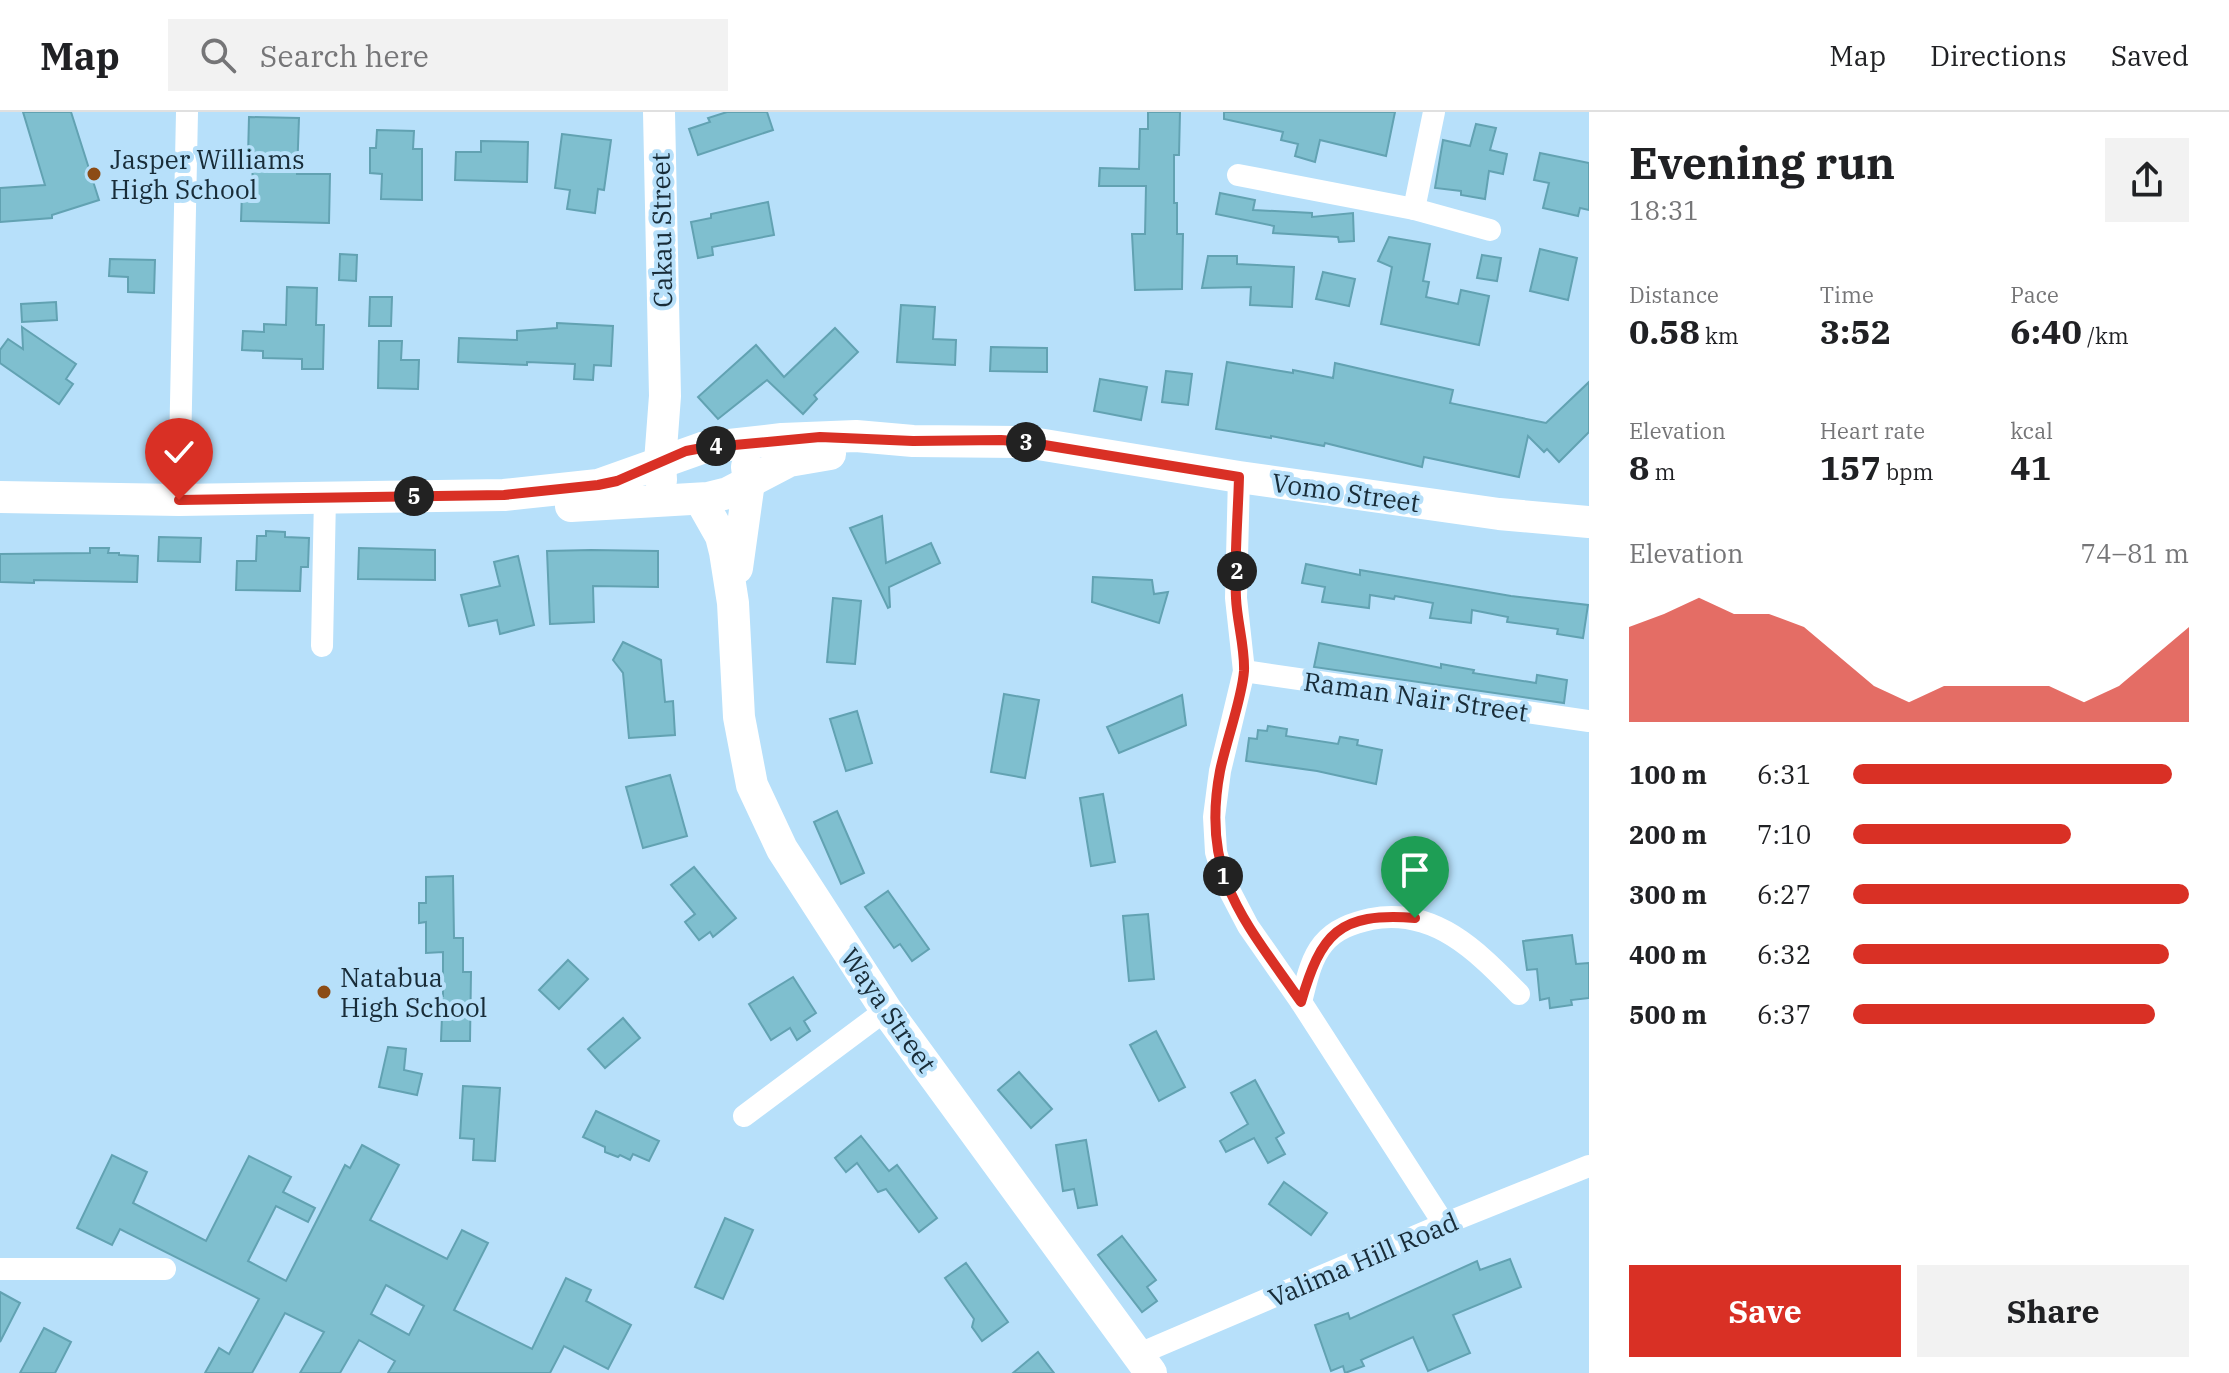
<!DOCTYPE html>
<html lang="en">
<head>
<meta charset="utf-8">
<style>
  :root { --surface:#fff; --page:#f2f2f2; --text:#202124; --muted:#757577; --line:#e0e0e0; --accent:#d93025 }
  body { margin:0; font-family:"IBM Plex Serif",serif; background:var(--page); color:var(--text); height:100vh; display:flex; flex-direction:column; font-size:30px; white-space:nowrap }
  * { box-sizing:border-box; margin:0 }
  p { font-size:26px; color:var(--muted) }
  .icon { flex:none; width:44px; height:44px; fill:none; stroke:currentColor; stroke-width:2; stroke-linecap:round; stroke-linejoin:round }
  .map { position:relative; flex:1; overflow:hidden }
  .drawer { display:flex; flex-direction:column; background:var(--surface); width:640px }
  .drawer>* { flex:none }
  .pin { position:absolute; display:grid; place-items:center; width:68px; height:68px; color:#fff; margin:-82px -34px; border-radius:50% 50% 50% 0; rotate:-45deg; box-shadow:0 0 8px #0007 }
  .pin .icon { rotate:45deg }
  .km { position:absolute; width:40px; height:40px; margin:-20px; border-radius:50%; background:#222; color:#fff; font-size:22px; line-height:40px; text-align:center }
  .round { display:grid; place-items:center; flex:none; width:84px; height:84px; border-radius:0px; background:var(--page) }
  .head { display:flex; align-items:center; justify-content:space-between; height:136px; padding:0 40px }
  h1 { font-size:44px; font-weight:800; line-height:60px }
  .stats { display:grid; grid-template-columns:repeat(3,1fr); gap:12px; height:136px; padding:8px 40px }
  .stats div { display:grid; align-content:center }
  .stats b { font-size:34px; font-weight:800 }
  .stats small { font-size:22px; font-weight:400 }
  .stats p { font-size:22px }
  .chart { height:224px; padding:16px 40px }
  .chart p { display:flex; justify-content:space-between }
  .chart svg { width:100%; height:144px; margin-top:8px; fill:var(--accent); opacity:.7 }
  .primary-button { display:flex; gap:16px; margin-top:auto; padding:16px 40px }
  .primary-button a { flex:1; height:92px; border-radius:0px; background:var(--accent); color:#fff; font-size:32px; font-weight:800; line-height:92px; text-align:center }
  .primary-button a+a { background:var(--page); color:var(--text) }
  ul { padding:0 40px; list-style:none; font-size:26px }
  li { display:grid; grid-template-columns:128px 96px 1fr; align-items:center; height:60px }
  li i { height:20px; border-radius:10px; background:var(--accent) }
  header { display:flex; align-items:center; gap:48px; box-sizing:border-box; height:112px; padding:0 40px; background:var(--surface); border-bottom:2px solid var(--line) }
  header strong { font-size:38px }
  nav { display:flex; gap:44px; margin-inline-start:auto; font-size:28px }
  .search { width:560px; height:72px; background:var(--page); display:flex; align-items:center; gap:20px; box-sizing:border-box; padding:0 28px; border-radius:0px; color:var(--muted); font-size:30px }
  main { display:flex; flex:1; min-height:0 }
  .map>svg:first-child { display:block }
</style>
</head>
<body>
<header>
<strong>Map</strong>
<div class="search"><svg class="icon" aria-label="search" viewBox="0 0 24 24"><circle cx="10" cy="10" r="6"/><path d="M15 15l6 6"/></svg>Search here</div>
<nav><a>Map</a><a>Directions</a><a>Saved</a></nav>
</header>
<main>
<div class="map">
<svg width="1589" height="1261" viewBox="0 0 1589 1261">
  <rect width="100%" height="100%" fill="#b7e0fa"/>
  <g fill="#7fbfcf" stroke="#62a2b2" stroke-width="2" fill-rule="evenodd">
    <polygon points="23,0 71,0 99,88 52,103 52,106 0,110 0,76 45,73"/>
    <polygon points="727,0 767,0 773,18 698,43 689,17 710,10 708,6"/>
    <polygon points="1148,0 1180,0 1179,43 1174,43 1174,91 1177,91 1177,122 1183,122 1182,177 1135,178 1132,122 1145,122 1146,74 1099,74 1100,56 1139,57 1140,17 1148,17"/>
    <polygon points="1224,0 1395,0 1386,44 1320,28 1315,50 1295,44 1298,32 1281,28 1283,20 1224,7"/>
    <polygon points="249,5 299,6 297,62 330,62 329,111 241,109 242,80 252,80 253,45 248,45"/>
    <polygon points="1476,12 1496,16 1490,38 1507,42 1503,62 1489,59 1485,87 1461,83 1461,79 1435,76 1443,28 1470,34"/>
    <polygon points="377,18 414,19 413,37 422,37 422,88 381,87 382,62 370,61 370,36 376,36"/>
    <polygon points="562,22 611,28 604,78 598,77 595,101 567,97 570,78 555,76"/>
    <polygon points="481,29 528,30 527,70 455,68 456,40 481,40"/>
    <polygon points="1540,41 1589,51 1589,98 1580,96 1578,104 1543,96 1549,71 1534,68"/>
    <polygon points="1220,81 1255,88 1253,98 1312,101 1312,105 1353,101 1354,129 1339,130 1338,125 1273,121 1274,114 1216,102"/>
    <polygon points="768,90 774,123 712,135 713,143 698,146 691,110 711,106 711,102"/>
    <polygon points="1389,125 1430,132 1423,169 1429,170 1426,185 1458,192 1461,178 1489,184 1479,233 1381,212 1392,155 1378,149"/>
    <polygon points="1540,137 1577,146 1568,188 1530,179"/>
    <polygon points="340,142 357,143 356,169 339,168"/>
    <polygon points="1482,143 1501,146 1497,169 1477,166"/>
    <polygon points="1208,144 1237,144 1237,152 1294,155 1292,195 1250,193 1251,175 1202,176"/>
    <polygon points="110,147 155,148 154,181 128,180 128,165 109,164"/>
    <polygon points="1323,160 1355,167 1349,194 1316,187"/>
    <polygon points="287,175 317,176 316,213 324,213 323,257 302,257 302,247 263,246 263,239 242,238 243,219 264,220 264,212 286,213"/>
    <polygon points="370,185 392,185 391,214 369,214"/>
    <polygon points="56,190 57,208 22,210 21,192"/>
    <polygon points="901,193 935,195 933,227 956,228 955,253 897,250"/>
    <polygon points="557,211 613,214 611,254 594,253 593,268 574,267 575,252 527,250 527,253 458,250 459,226 517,228 517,219 557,216"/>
    <polygon points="22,215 76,252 66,267 73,272 59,292 0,251 0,238 8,227 23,237"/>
    <polygon points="835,216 858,240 814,283 817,287 803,302 767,268 718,307 698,285 756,233 784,265"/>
    <polygon points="379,229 402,229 401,248 419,248 418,277 378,276"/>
    <polygon points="991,235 1047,236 1047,260 990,259"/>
    <polygon points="1227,250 1293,261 1293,258 1333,266 1335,251 1453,278 1450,291 1546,311 1589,270 1589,320 1559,350 1547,337 1544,340 1528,324 1519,365 1424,345 1422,355 1325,331 1324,334 1271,324 1271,326 1216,317"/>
    <polygon points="1166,259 1192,262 1188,293 1162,290"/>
    <polygon points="1100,267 1147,275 1141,308 1094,299"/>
    <polygon points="882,404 886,451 931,431 940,451 889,475 890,495 888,496 850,416"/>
    <polygon points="266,419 285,420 285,425 309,426 308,455 301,455 300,479 236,478 237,449 256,449 257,424 266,424"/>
    <polygon points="159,425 201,426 200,450 158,449"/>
    <polygon points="90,436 109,436 108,441 119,441 119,443 138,444 137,470 34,468 34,471 0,470 0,442 90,441"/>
    <polygon points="359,436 435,438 435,468 358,467"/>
    <polygon points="591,438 658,439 658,475 593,474 594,510 550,512 547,439"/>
    <polygon points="518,444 534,513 500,522 497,508 469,514 461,483 500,474 494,450"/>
    <polygon points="1306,452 1360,463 1360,458 1511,484 1588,493 1583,526 1557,522 1558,517 1507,510 1508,505 1472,498 1471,511 1430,506 1433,491 1395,484 1394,487 1370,483 1369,496 1322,490 1325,475 1302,471"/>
    <polygon points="1093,465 1152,468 1154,482 1168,480 1159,511 1092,490"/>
    <polygon points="833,486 861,489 855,552 827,550"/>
    <polygon points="623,530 661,548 665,590 673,589 675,623 629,626 623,561 613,548"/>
    <polygon points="1319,531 1441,556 1441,552 1474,558 1473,561 1536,571 1537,563 1567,568 1564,591 1314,555"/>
    <polygon points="1004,582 1039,588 1025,666 991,660"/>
    <polygon points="1182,583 1186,613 1119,641 1107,615"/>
    <polygon points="857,599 872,651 846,659 830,607"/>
    <polygon points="1268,614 1287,617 1286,624 1338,632 1340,625 1358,628 1357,633 1382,638 1376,672 1317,659 1246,649 1249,626 1257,627 1258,618 1267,619"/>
    <polygon points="670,663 687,724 643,736 626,675"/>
    <polygon points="1103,682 1115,750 1091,754 1080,686"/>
    <polygon points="837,699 864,761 841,772 814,710"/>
    <polygon points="694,755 736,806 713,825 710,820 699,828 685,810 695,802 671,773"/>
    <polygon points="453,764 454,826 463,826 463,860 471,860 470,929 441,929 442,904 433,903 433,884 443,884 443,840 426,841 426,810 419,811 419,791 426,791 426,765"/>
    <polygon points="888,779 929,837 912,849 900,832 894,836 865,795"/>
    <polygon points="1148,802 1154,867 1129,869 1123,804"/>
    <polygon points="1572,823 1576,852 1589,851 1589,886 1571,888 1572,893 1550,896 1549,886 1540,888 1537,857 1527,858 1523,829"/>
    <polygon points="568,848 588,867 559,897 539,878"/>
    <polygon points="793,865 816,901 804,909 810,919 797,928 790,916 771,928 749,892"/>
    <polygon points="623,906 640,926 605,956 588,937"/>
    <polygon points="1156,919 1185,975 1159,989 1130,933"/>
    <polygon points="388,935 406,937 404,958 422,962 417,983 379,975"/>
    <polygon points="1019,960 1052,997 1031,1016 998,978"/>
    <polygon points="1255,968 1284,1021 1276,1026 1285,1042 1268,1051 1254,1026 1226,1040 1220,1029 1248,1012 1231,981"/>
    <polygon points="463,974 500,976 495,1049 473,1048 474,1027 460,1026"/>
    <polygon points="596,999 659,1029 649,1049 633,1042 630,1048 620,1043 618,1045 605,1040 605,1035 583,1025"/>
    <polygon points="861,1024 889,1059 897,1053 937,1106 919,1120 886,1077 878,1080 857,1051 846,1060 835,1046"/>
    <polygon points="1086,1028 1097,1093 1078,1096 1074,1077 1063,1079 1056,1033"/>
    <path d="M362,1033L399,1053L370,1108L447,1147L462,1118L488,1131L454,1198L532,1237L566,1166L591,1178L586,1189L631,1213L608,1257L564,1234L550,1261H388L395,1249L359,1228L340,1261H300L324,1220L285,1201L252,1261H205L219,1236L229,1242L259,1187L120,1117L112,1133L77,1116L112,1043L147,1060L133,1091L206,1129L249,1044L291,1065L283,1080L315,1096L308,1110L276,1094L248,1149L286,1169L345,1053L350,1056ZM386,1173L424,1194L409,1223L371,1202Z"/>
    <polygon points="1284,1070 1327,1101 1311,1123 1269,1092"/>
    <polygon points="725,1106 753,1118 723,1187 695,1175"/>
    <polygon points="1122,1124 1156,1168 1147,1175 1157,1189 1142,1200 1098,1143"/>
    <polygon points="1510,1147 1521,1175 1453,1203 1470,1241 1428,1259 1413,1225 1361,1248 1364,1254 1345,1261 1343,1254 1331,1259 1315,1213 1348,1201 1350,1207 1477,1149 1480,1158"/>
    <polygon points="966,1151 1008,1210 982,1229 972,1215 974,1207 945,1166"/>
    <polygon points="0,1180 20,1191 0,1230"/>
    <polygon points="44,1216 71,1230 55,1261 20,1261"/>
    <polygon points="1038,1240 1054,1261 1013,1261"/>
  </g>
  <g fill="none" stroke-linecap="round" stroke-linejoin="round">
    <g stroke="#fff" stroke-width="22">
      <polyline points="1238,63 1414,97 1490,118"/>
      <polyline points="1414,97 1434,0"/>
      <polyline points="1239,365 1236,486 1244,559 1220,659 1214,705 1216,740 1225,770 1248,814 1301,890 1444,1112"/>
      <polyline points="179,388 187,0"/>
      <polyline points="322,534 325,385"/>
      <polyline points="1244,559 1589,609"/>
      <path d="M1301,890C1306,871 1310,848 1323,832C1335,817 1353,811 1371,807C1435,795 1478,840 1519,882"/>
      <polyline points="744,1004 886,898"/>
      <polyline points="0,1157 165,1157"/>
      <polyline points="1139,1242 1444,1112 1589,1054"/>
    </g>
    <g stroke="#fff" stroke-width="32">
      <polyline points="659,0 665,284 660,350 661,368"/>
      <polyline points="0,385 179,388 504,383 598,373 702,336 782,327 856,324 913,329 1026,330 1239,365 1499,402 1589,410"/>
      <polyline points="700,387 721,424 725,440 733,491 739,605 752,673 782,737 886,898 1151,1261"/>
      <polyline points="571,394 708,386 728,381 789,349 830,342"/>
      <polyline points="737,456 749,370 747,355"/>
    </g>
  </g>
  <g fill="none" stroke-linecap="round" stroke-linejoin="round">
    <g stroke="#fff" stroke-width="16">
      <path id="route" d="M179,388L504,383L598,373L617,369L686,339L702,336L820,325L913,329L1001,328L1026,330L1239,365C1238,405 1234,446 1236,486C1237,510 1245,535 1244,559C1242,587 1226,629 1220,659C1200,764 1245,809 1301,890C1321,822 1338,800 1415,806"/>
    </g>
    <use href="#route" stroke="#d93025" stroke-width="10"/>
  </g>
  <g fill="#8c4c15" stroke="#b7e0fa" stroke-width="3">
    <circle cx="94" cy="62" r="8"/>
    <circle cx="324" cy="880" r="8"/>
  </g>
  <g text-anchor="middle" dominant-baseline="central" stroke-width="8" stroke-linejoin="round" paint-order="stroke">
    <g font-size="26" fill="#182c38" stroke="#b7e0fa" text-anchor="start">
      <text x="110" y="47">Jasper Williams<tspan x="110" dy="30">High School</tspan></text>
      <text x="340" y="865">Natabua<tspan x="340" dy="30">High School</tspan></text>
    </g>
    <g font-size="26" fill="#182c38" stroke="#b7e0fa">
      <text transform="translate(661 118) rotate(-91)">Cakau Street</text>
      <text transform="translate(1346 380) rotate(8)">Vomo Street</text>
      <text transform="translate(1416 584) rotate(8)">Raman Nair Street</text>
      <text transform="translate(889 898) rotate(55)">Waya Street</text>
      <text transform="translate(1363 1147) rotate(-23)">Valima Hill Road</text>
    </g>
  </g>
</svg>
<div class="pin" style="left:1415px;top:806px;background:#1e9e55"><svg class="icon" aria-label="arrive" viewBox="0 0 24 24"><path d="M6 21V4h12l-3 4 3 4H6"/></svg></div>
<div class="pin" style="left:179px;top:388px;background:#d93025"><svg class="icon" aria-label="check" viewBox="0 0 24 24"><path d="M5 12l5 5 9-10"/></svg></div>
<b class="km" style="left:1223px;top:764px">1</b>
<b class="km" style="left:1237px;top:459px">2</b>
<b class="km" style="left:1026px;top:330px">3</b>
<b class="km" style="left:716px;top:334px">4</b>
<b class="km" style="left:414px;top:384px">5</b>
</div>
<section class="drawer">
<div class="head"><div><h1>Evening run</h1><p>18:31</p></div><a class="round"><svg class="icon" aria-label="share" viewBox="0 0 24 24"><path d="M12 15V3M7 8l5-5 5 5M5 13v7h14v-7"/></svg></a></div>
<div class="stats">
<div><p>Distance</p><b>0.58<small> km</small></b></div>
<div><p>Time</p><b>3:52</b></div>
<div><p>Pace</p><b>6:40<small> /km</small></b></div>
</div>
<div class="stats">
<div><p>Elevation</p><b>8<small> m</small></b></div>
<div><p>Heart rate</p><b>157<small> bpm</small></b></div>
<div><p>kcal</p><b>41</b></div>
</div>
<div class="chart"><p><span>Elevation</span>74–81 m</p>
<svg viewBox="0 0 160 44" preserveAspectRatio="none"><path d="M0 44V15L10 11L20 6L30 11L40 11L50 15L60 24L70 33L80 38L90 33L100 33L110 33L120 33L130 38L140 33L150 24L160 15V44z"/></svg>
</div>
<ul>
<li><b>100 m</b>6:31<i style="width:95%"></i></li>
<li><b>200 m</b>7:10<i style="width:65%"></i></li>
<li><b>300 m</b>6:27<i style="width:100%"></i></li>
<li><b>400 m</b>6:32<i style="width:94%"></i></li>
<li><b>500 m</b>6:37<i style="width:90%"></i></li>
</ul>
<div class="primary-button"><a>Save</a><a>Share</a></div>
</section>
</main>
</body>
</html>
